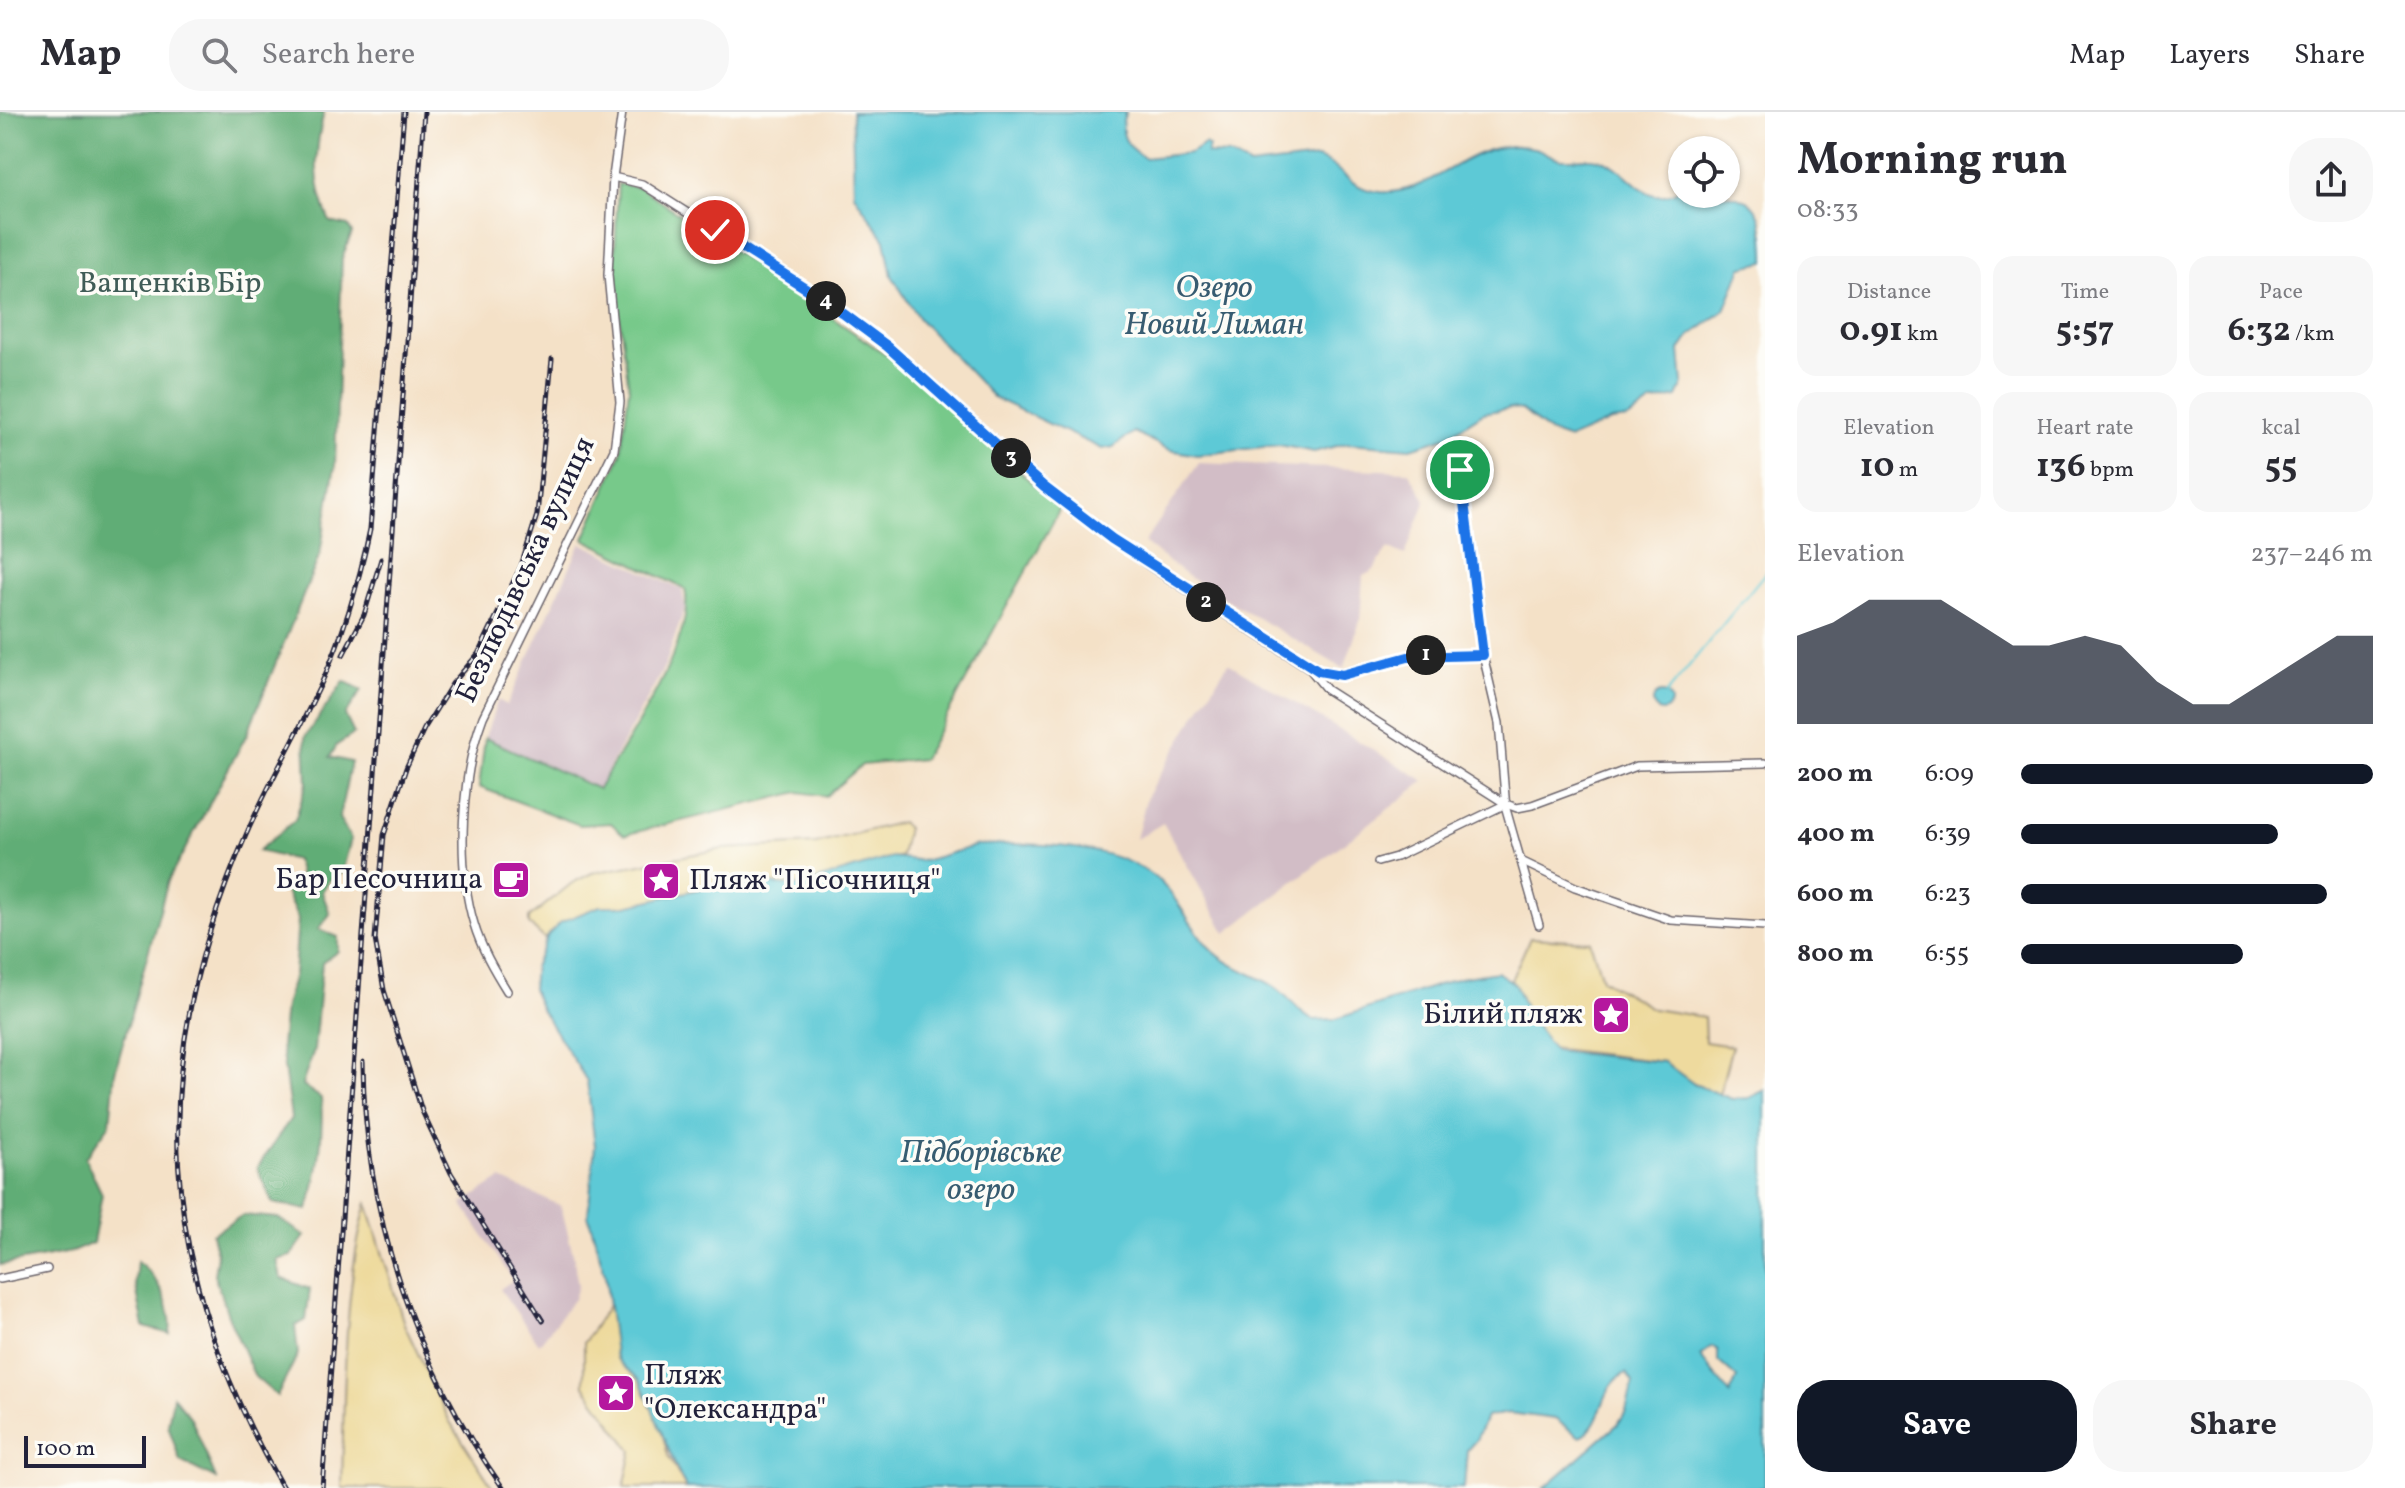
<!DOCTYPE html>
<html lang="en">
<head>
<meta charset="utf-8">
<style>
  :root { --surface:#fff; --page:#f7f7f7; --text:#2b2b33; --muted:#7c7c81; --line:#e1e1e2; --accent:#111827 }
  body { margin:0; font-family:Vollkorn,serif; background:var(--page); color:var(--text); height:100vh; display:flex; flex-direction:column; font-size:30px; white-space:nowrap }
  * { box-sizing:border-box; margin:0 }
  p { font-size:26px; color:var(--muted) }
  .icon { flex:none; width:44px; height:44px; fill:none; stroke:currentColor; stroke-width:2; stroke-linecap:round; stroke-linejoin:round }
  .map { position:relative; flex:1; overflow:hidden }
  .drawer { display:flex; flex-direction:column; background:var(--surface); width:640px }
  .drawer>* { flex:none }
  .fabs { position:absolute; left:1668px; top:24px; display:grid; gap:16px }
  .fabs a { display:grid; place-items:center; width:72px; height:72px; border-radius:50%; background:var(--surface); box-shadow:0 2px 6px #0004; font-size:40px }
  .scale { position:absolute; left:24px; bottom:20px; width:122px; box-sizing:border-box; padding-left:8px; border:4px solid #22223b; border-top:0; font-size:22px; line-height:28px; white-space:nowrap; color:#22223b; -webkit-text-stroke:6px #fdfcf7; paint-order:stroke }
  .pin { position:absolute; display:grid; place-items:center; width:68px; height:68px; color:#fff; margin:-34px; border:4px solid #fff; border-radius:50%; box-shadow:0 2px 8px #0007 }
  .km { position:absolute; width:40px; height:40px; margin:-20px; border-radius:50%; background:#222; color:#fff; font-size:22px; line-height:40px; text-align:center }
  .round { display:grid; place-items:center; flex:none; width:84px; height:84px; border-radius:32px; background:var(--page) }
  .summary { display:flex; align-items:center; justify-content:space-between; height:136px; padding:0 32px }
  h1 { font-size:44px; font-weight:700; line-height:60px }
  .figures { display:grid; grid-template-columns:repeat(3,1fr); gap:12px; height:136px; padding:8px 32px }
  .figures div { display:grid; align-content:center; border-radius:20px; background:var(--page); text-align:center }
  .figures b { font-size:34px; font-weight:700 }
  .figures small { font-size:22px; font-weight:400 }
  .figures p { font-size:22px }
  .chart { height:224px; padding:16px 32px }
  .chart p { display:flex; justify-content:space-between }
  .chart svg { width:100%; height:144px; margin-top:8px; fill:var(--accent); opacity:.7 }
  .button { display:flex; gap:16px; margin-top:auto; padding:16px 32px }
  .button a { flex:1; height:92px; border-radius:32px; background:var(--accent); color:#fff; font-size:32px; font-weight:700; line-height:92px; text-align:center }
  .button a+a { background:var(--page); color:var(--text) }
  ul { padding:0 32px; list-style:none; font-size:26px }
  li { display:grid; grid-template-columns:128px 96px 1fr; align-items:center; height:60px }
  li i { height:20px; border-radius:10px; background:var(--accent) }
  header { display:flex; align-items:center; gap:48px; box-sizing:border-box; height:112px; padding:0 40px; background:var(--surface); border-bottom:2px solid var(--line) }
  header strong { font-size:38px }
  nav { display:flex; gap:44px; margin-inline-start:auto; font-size:28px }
  .search { width:560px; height:72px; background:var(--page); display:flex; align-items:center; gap:20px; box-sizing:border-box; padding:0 28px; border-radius:32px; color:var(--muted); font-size:30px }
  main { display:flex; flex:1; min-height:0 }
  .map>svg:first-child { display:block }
</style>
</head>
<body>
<header>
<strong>Map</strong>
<div class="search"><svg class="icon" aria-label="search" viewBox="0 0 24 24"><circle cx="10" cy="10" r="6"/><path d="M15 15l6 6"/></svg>Search here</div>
<nav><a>Map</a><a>Layers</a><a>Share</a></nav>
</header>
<main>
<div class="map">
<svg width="1765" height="1376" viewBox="0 0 1765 1376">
  <rect width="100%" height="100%" fill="#fdfcf7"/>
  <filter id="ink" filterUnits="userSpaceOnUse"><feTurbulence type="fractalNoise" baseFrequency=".0125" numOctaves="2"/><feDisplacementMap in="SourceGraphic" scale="16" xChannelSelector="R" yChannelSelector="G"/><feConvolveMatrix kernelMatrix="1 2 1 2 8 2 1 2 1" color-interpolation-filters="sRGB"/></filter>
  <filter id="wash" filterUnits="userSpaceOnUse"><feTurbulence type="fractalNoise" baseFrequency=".006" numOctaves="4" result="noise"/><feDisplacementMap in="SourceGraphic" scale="32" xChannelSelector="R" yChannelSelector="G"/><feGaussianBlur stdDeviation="1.8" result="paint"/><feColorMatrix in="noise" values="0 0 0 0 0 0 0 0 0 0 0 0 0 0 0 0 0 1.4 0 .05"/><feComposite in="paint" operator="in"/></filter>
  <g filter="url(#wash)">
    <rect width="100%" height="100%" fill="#f4e1c7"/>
    <g fill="#d2bdc6">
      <polygon points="1199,351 1408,359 1426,388 1405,443 1388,436 1373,459 1363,464 1360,509 1344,557 1187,464 1144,431"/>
      <polygon points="581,431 682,478 685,495 665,554 598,676 485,625 498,588 507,593"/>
      <polygon points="1228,551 1425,669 1226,821 1163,711 1136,727 1147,684"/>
      <polygon points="501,1067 561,1094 573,1142 578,1174 574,1187 539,1232 500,1177 513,1168 462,1092"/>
    </g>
    <path fill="#77c98a" stroke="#4c7662" stroke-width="2" d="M618,72L641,76L919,265L1060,397L923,647L862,653L826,684L799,680L624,723L611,711L580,713L479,675L485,626L598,677C625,631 697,528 685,477L584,427L621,342L629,276L614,165Z"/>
    <g fill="#61ad76" stroke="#426858" stroke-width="2">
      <path d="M0,0H324C314,40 313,72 330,110L348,114L352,121L342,146L335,354L320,442L247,622L168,769L115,960L110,1012L85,1046L102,1082L93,1131L72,1140L0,1153Z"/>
      <path d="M344,569L362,578L345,603L354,622L337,633L330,645L351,650L339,706L351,727L342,761L329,768L322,780L330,802L318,817L338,825V839L322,851L314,938L302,973L321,986C324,1025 319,1061 308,1098L273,1091L257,1056L291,1006L281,934L285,894L294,862L298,807L285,779L302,774L296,748L258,739L295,708L307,671L305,625Z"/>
      <polygon points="243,1103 278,1106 305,1124 291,1144 277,1148 281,1166 310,1177 306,1208 295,1214 298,1242 277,1284 255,1265 229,1206 214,1163 217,1143 212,1122"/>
      <path d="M137,1149C158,1164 174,1197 170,1222L144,1215L135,1170Z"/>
      <polygon points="173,1284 191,1306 216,1367 180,1349 168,1313"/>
    </g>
    <g fill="#eeda9e" stroke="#887e6c" stroke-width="2">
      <polygon points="901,710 907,716 901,744 798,774 730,770 626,794 600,794 561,810 545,827 529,812 529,806 572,771 592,761 723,737 816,732"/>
      <polygon points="1530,826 1590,829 1602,867 1653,897 1704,905 1705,930 1732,934 1719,983 1690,970 1664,950 1551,936 1529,905 1511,868"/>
      <path d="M367,1091L404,1212L450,1310L493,1376H342C344,1289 343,1173 367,1091Z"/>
      <polygon points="609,1192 616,1246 639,1268 661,1316 668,1344 686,1376 624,1376 632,1339 584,1274 584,1231"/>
    </g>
    <g fill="#5dc9d6" stroke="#407688" stroke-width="2" fill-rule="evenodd">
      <path d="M852,0H1126C1117,20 1126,36 1145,46L1190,41L1205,32L1209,35L1207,42L1229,43L1250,54L1317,46C1342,53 1347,77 1380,80C1437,84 1470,22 1534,36C1545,38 1552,47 1562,47C1577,48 1590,43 1605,49C1634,61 1647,101 1682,75V82C1747,82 1765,79 1765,150L1742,155L1725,198L1690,224L1680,238L1683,272L1677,285L1651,291L1628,307L1611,309L1569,327L1549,320L1522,298L1511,296L1483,301L1446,325L1411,336L1348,331L1314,340L1279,333L1197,343L1170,338L1134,320L1113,335L1102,337L994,286L919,207L892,164L885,128L854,82Z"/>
      <circle cx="1662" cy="590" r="9"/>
      <path d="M978,733C1033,731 1112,730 1157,767C1178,785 1190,815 1209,835C1228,855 1250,860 1272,873C1288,882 1297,900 1314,908L1336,907L1459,866L1497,860L1515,872L1529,905L1555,939L1664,950L1694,972L1732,987L1749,986L1765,978V1376H1544L1618,1312L1626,1299L1633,1270L1626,1261C1599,1274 1606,1310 1580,1325L1555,1307L1509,1301L1486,1305L1476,1328L1467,1338L1464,1376H686C668,1341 657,1305 640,1270C633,1258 620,1256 615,1242L605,1162L588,1103L595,1034L587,969L541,897L532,877L534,855L548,823L561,810L600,794H626L730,770L798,774L892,745L924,749ZM1713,1234L1718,1238V1249L1737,1266L1730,1282L1700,1244Z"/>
    </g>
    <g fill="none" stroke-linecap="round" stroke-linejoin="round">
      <polyline stroke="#5dc9d6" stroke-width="2" points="1666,582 1765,461"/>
    </g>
  </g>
  <g filter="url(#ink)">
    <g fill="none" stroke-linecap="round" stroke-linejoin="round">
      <g stroke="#6c656c" stroke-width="10">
        <g id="minor">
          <polyline points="613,65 642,72 843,200 928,268 1072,398 1148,453 1309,556 1327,578 1506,692 1517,696 1532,693 1637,654 1765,651"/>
          <polyline points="1460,358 1483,543 1499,611 1506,697 1539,813"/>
          <polyline points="1309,556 1342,563 1408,545 1483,543"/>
          <polyline points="1378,750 1396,745 1506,692"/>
          <polyline points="1523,750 1575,775 1671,808 1765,814"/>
          <path d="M507,879C494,858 481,836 474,812C456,752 461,663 483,605L614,338L620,290L608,163L613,65L622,0"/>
          <polyline points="0,1167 47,1157"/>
        </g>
      </g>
      <use href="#minor" stroke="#fff" stroke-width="7"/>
      <g stroke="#22223b" stroke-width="5">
        <g id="rail">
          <polyline points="343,543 364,503 381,447"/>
          <path d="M363,950C364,1102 415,1252 503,1376"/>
          <polyline points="543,1209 451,1061 422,999 384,878 375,827 384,723 406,656 424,617 452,572 478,542 521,454 537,403 552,247"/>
          <path d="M283,1376C156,1156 144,956 246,723C268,672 297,623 321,572C344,522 359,470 370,417L404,0"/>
          <polyline points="322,1376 424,0"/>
        </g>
      </g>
      <use href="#rail" stroke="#fdfcf7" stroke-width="2" stroke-dasharray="6" stroke-linecap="butt"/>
    </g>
  </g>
  <g fill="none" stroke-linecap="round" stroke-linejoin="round" filter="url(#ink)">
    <g stroke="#fff" stroke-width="16">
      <polyline id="route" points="715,118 829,191 887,234 1044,375 1112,427 1319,559 1342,563 1408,545 1483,543 1460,358"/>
    </g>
    <use href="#route" stroke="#1a73e8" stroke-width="10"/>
  </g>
  <defs>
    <g id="cafe-square" transform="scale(2)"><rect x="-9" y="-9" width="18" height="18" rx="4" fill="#b5179e" stroke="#fdfcf7"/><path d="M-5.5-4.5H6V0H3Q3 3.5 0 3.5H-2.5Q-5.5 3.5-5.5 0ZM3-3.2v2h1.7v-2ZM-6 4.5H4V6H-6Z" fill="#fff"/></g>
    <g id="sight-square" transform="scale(2)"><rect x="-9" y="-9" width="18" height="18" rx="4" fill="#b5179e" stroke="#fdfcf7"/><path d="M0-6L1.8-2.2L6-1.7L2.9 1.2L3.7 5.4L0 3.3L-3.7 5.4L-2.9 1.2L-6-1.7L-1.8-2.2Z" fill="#fff"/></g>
  </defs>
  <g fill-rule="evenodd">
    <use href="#cafe-square" x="511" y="768"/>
    <use href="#sight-square" x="661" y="769"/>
    <use href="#sight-square" x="1611" y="903"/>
    <use href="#sight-square" x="616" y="1281"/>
  </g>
  <g text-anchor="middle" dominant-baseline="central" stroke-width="7" stroke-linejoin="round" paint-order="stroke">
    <g font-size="30" fill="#405c57" stroke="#fdfcf7">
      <text x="170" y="172">Ващенків Бір</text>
    </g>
    <g font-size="30" fill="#22223b" stroke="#fdfcf7">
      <text transform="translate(526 458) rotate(-65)">Безлюдівська вулиця</text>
    </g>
    <g font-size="30" fill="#22223b" stroke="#fdfcf7" text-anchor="end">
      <text x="483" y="768">Бар Песочница</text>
      <text x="689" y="769" text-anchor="start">Пляж "Пісочниця"</text>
      <text x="1583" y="903">Білий пляж</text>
      <text x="644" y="1264" text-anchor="start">Пляж<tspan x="644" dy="34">"Олександра"</tspan></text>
    </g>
    <g font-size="32" font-style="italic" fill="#375c71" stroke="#fdfcf7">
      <text x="1214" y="177">Озеро<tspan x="1214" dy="37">Новий Лиман</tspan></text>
      <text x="981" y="1042">Підборівське<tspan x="981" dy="37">озеро</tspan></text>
    </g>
  </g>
</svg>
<div class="fabs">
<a><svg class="icon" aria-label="locate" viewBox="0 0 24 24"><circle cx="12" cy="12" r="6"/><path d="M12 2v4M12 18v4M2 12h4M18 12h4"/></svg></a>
</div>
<div class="scale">100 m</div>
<div class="pin" style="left:1460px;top:358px;background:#1e9e55"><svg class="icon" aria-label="arrive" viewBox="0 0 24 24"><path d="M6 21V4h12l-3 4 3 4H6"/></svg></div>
<div class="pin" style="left:715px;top:118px;background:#d93025"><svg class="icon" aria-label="check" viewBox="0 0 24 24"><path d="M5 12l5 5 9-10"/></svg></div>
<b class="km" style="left:1426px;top:543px">1</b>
<b class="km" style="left:1206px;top:490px">2</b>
<b class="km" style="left:1011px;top:346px">3</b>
<b class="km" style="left:826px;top:189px">4</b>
</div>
<section class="drawer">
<div class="summary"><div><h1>Morning run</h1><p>08:33</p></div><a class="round"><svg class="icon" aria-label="share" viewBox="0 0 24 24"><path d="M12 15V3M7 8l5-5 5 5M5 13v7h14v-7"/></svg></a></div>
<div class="figures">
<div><p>Distance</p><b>0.91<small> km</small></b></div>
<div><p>Time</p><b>5:57</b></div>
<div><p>Pace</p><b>6:32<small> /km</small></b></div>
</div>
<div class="figures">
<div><p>Elevation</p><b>10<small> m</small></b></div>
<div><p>Heart rate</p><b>136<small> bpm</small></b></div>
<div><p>kcal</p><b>55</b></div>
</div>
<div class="chart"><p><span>Elevation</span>237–246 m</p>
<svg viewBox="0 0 160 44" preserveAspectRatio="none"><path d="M0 44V17L10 13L20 6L30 6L40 6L50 13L60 20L70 20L80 17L90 20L100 31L110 38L120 38L130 31L140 24L150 17L160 17V44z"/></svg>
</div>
<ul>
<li><b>200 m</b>6:09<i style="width:100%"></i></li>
<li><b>400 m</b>6:39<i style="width:73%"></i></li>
<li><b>600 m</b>6:23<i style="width:87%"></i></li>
<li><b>800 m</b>6:55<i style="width:63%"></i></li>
</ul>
<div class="button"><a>Save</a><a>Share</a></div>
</section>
</main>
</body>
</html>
